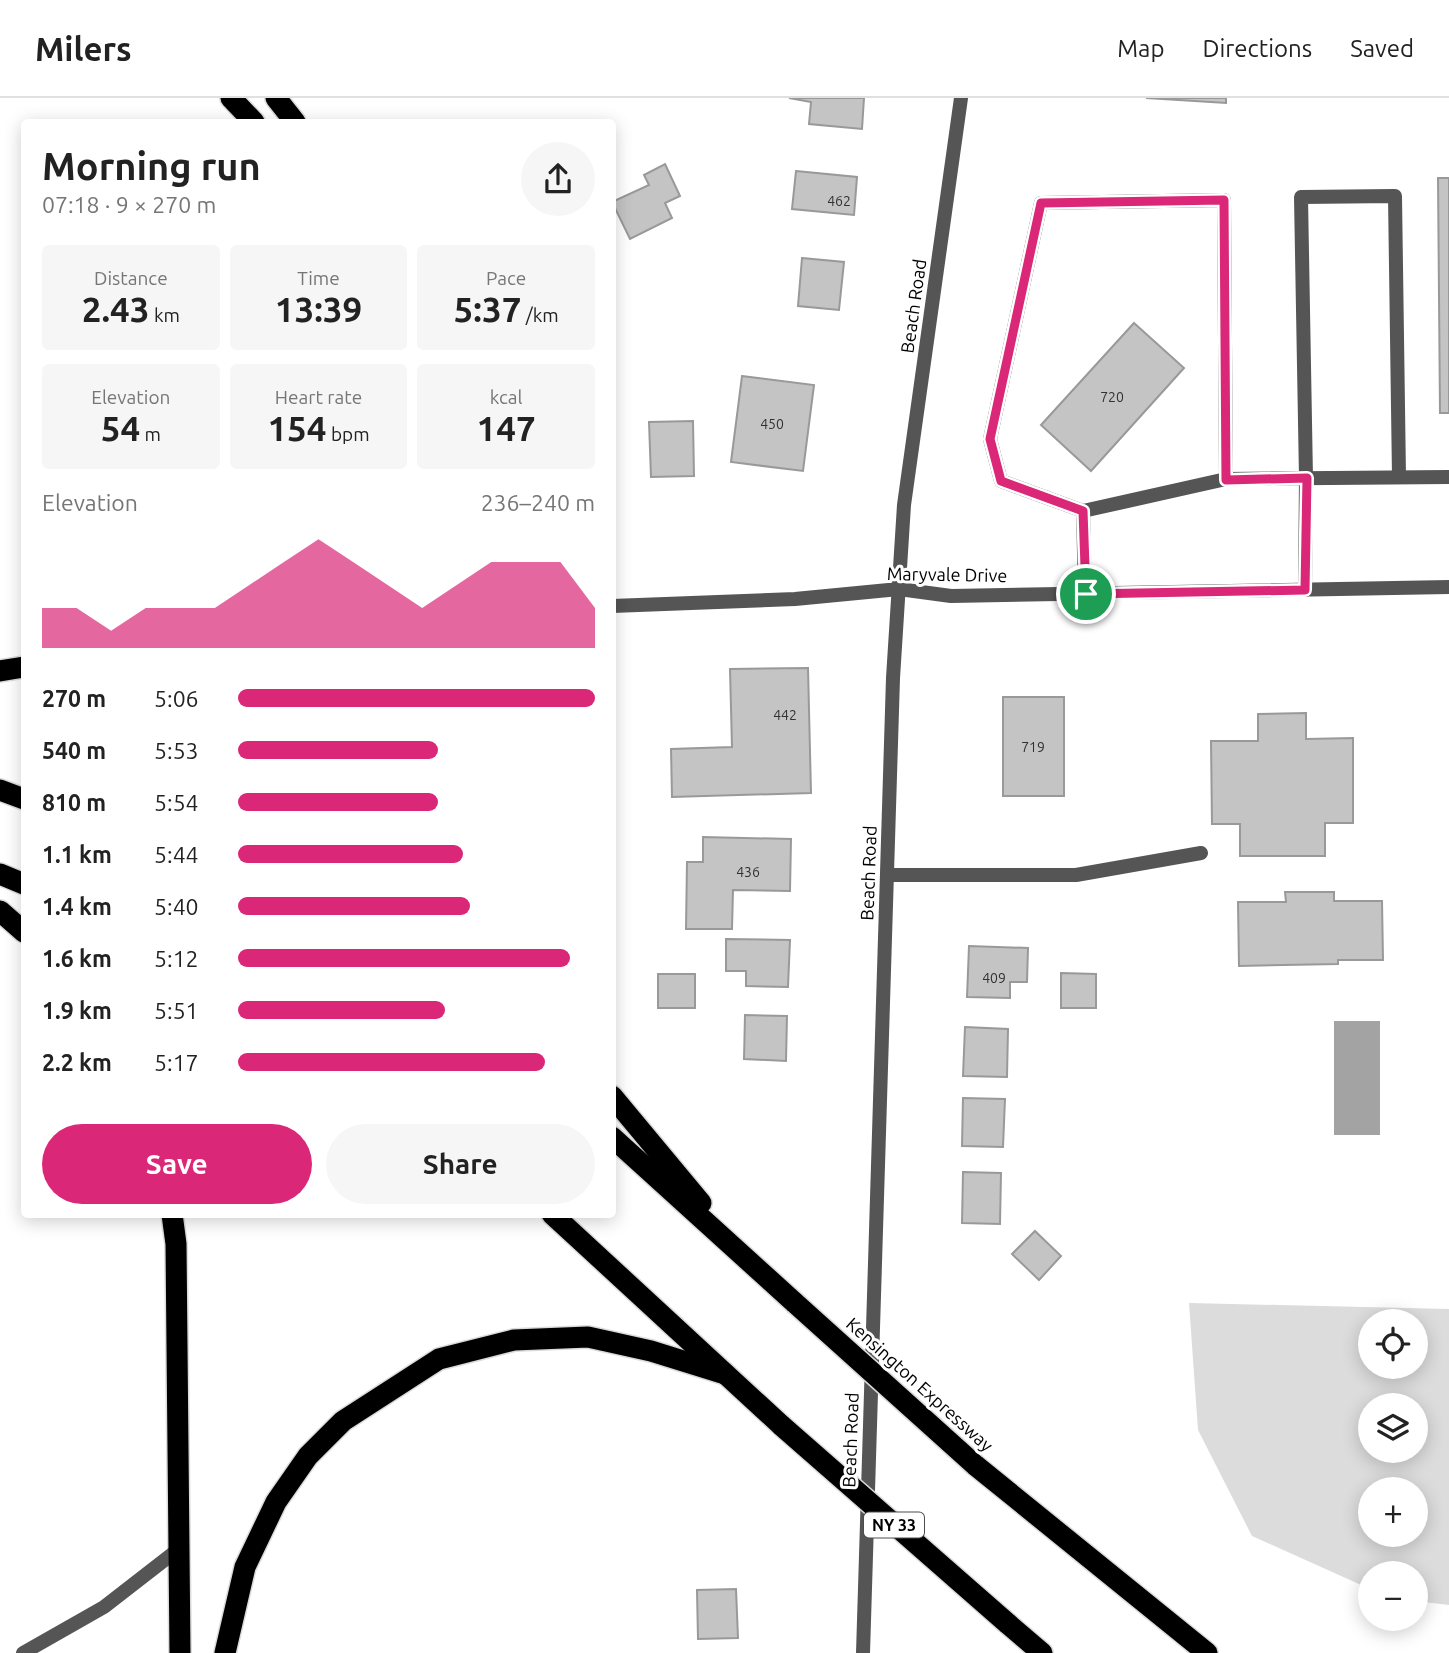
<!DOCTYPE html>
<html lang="en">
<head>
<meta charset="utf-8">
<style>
  :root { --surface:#fff; --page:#f6f6f6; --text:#222; --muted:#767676; --line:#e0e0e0; --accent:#db2777 }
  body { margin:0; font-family:Ubuntu,sans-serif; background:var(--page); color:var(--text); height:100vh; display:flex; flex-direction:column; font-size:26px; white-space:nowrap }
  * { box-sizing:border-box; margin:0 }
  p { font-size:23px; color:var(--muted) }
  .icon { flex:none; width:38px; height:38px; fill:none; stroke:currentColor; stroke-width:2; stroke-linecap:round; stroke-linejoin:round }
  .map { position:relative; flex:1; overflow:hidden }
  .panel { position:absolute; left:21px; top:21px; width:595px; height:1099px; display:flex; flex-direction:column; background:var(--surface); border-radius:7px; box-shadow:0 4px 18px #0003 }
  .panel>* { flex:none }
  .buttons { position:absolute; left:1358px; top:1211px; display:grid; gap:14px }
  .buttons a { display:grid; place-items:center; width:70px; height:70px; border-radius:50%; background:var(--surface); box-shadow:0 4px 18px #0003; font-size:35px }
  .pin { position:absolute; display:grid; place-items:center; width:60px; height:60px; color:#fff; margin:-30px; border:4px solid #fff; border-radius:50%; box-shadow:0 2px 7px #0007 }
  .round { display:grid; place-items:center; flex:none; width:74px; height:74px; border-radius:37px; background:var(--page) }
  .head { display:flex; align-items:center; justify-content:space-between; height:119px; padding:0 21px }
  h1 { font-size:38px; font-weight:700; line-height:52px }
  .figures { display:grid; grid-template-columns:repeat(3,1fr); gap:10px; height:119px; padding:7px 21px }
  .figures div { display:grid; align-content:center; border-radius:7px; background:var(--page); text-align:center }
  .figures b { font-size:35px; font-weight:700 }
  .figures small { font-size:19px; font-weight:400 }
  .figures p { font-size:19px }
  .chart { height:196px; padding:14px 21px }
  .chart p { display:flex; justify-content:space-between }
  .chart svg { width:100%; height:126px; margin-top:7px; fill:var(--accent); opacity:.7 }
  .action { display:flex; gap:14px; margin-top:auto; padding:14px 21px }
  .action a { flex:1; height:80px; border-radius:42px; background:var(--accent); color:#fff; font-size:28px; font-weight:700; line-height:80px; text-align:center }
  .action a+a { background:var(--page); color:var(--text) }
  ul { padding:0 21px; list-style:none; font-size:23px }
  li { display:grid; grid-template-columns:112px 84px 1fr; align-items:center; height:52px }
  li i { height:18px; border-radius:9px; background:var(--accent) }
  header { display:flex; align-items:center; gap:42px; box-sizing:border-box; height:98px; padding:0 35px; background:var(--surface); border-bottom:2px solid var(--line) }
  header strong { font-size:33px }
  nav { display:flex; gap:38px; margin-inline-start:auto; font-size:24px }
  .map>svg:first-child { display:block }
</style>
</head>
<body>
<header>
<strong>Milers</strong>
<nav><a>Map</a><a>Directions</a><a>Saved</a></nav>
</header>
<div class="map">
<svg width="1449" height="1555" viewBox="0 0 1449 1555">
  <rect width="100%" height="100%" fill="#fff"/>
  <path fill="#dcdcdc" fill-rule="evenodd" d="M1189,1205L1449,1211V1507L1416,1503V1475H1370V1491L1252,1438L1198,1332ZM1370,1223H1416V1269H1370ZM1370,1307H1416V1353H1370ZM1370,1391H1416V1437H1370Z"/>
  <rect fill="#a3a3a3" x="1334" y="923" width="46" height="114"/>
  <g fill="#c4c4c4" stroke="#999" stroke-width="2">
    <polygon points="789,0 864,0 862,31 809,26 811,4"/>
    <polygon points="1146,0 1226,0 1226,5"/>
    <polygon points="665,66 680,98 665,105 672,120 630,141 612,104 649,87 644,77"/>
    <polygon points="796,73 857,79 854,117 792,111"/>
    <polygon points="1438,80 1449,80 1449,315 1440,315"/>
    <polygon points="802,160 844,164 839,212 798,208"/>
    <polygon points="1134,225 1184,270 1091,373 1041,327"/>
    <polygon points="742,278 814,287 803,373 731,364"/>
    <polygon points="693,323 694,378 651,379 649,324"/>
    <polygon points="808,570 811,695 672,699 671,651 732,649 730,571"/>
    <rect x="1003" y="599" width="61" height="99"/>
    <polygon points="1306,615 1306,641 1353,640 1353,725 1325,725 1325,758 1240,758 1240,726 1212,726 1211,643 1258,643 1258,616"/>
    <polygon points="703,739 791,741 790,793 733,792 732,831 686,831 687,764 703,764"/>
    <polygon points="1285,794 1334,794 1334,803 1382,803 1383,862 1338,862 1338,866 1239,868 1238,804 1286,804"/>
    <polygon points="726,841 790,842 788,889 746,888 746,873 726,873"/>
    <polygon points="969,848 1028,850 1027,884 1010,884 1010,900 967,899"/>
    <polygon points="1061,875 1096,876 1096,910 1061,910"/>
    <rect x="658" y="876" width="37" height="34"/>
    <polygon points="745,917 787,918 786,963 744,961"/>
    <polygon points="965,929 1008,931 1007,979 963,978"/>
    <polygon points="963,1000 1005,1001 1003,1049 962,1048"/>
    <polygon points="963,1074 1001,1075 1000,1126 962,1125"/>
    <polygon points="1035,1133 1061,1158 1039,1182 1012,1156"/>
    <polygon points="736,1491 738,1540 698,1541 697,1492"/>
  </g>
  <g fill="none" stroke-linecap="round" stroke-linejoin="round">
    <g stroke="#dbdbdb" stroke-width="24">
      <g id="motorway">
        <polyline points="231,0 254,24"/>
        <polyline points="276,0 295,24"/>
        <polyline points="0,573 24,569"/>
        <polyline points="0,692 24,701"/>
        <polyline points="0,776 24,786"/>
        <polyline points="0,813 24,834"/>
        <polyline points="612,998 701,1105"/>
        <polyline points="612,1039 795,1205"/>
        <polyline points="172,1116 176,1146 180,1555"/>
        <polyline points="552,1116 782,1328"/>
        <polyline points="975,1367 1207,1555"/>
        <polyline points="1007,1525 1042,1555"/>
        <polyline points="225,1555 245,1469 276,1404 308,1358 343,1323 439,1261 514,1242 588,1239 651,1253 725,1276"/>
      </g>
    </g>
    <g stroke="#555" stroke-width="14">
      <polyline points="1083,413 1226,381 1449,379"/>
      <polyline points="1305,492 1306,380 1301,99 1395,98 1399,379"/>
      <polyline points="1085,496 1083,413 1001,383 990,341 1041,105 1224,102 1226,381"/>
      <polyline points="887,777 1076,777 1201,755"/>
      <polyline points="23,1555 104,1509 180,1450"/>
    </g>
    <polyline stroke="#555" stroke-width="14" points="612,508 795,501 899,491"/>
    <g stroke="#555" stroke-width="14">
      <polyline points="899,491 951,498 1449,489"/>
      <polyline points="863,1555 893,580 904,407 961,0"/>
    </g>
    <use href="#motorway" stroke="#000" stroke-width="21"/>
    <g stroke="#dbdbdb" stroke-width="24" stroke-linecap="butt">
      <g id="motorway-bridge">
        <polyline points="795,1205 975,1367"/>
        <polyline points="782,1328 1007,1525"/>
      </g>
    </g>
    <use href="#motorway-bridge" stroke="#000" stroke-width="21"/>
  </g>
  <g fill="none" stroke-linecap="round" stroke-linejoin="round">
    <g stroke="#fff" stroke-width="14">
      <polygon id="route" points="1224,102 1226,382 1307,380 1305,492 1086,496 1083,413 1001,383 990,341 1041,105"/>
    </g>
    <use href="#route" stroke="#db2777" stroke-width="9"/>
  </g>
  <g text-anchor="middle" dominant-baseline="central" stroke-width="6" stroke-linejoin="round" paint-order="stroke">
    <g font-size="14" fill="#313131">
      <text x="839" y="103">462</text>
      <text x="1112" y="299">720</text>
      <text x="772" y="326">450</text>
      <text x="785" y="617">442</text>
      <text x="1033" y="649">719</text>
      <text x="748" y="774">436</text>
      <text x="994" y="880">409</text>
    </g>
    <rect fill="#fff" stroke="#4c4c4c" stroke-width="2" x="864" y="1414.5" width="60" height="25" rx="5"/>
    <g font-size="16" font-weight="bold" fill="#000">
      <text x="894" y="1427">NY 33</text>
    </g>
    <g font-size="18" fill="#000" stroke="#fff">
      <text transform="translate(913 208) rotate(-82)">Beach Road</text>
      <text transform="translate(947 476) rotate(1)">Maryvale Drive</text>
      <text transform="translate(868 775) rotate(-88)">Beach Road</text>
      <text transform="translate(920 1286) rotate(42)">Kensington Expressway</text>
      <text transform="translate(850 1342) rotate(-88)">Beach Road</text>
    </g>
  </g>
</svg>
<div class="buttons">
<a><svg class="icon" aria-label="locate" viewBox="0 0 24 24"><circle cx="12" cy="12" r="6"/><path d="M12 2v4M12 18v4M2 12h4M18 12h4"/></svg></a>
<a><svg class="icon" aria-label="layers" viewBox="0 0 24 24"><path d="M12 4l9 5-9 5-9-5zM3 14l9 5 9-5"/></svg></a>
<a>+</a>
<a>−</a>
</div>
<div class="pin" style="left:1086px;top:496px;background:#1e9e55"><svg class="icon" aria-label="arrive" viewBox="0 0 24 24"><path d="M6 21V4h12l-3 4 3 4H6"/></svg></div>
<section class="panel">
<div class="head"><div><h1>Morning run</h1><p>07:18 · 9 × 270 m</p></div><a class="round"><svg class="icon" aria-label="share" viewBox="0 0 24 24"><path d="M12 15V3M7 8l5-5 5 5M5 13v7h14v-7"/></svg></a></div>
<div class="figures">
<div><p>Distance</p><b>2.43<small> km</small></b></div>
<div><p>Time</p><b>13:39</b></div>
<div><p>Pace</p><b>5:37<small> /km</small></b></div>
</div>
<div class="figures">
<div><p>Elevation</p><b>54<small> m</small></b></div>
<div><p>Heart rate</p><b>154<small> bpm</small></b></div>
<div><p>kcal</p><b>147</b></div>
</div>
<div class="chart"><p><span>Elevation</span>236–240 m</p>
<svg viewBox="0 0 160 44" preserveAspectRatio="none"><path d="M0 44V30L10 30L20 38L30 30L40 30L50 30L60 22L70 14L80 6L90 14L100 22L110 30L120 22L130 14L140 14L150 14L160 30V44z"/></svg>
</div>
<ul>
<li><b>270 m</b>5:06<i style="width:100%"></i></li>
<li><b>540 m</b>5:53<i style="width:56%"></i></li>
<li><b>810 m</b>5:54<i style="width:56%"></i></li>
<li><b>1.1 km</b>5:44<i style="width:63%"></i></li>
<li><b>1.4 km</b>5:40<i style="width:65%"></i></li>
<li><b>1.6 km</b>5:12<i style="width:93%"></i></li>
<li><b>1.9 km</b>5:51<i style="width:58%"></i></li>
<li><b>2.2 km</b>5:17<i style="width:86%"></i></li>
</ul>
<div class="action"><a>Save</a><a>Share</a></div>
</section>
</div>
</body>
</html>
